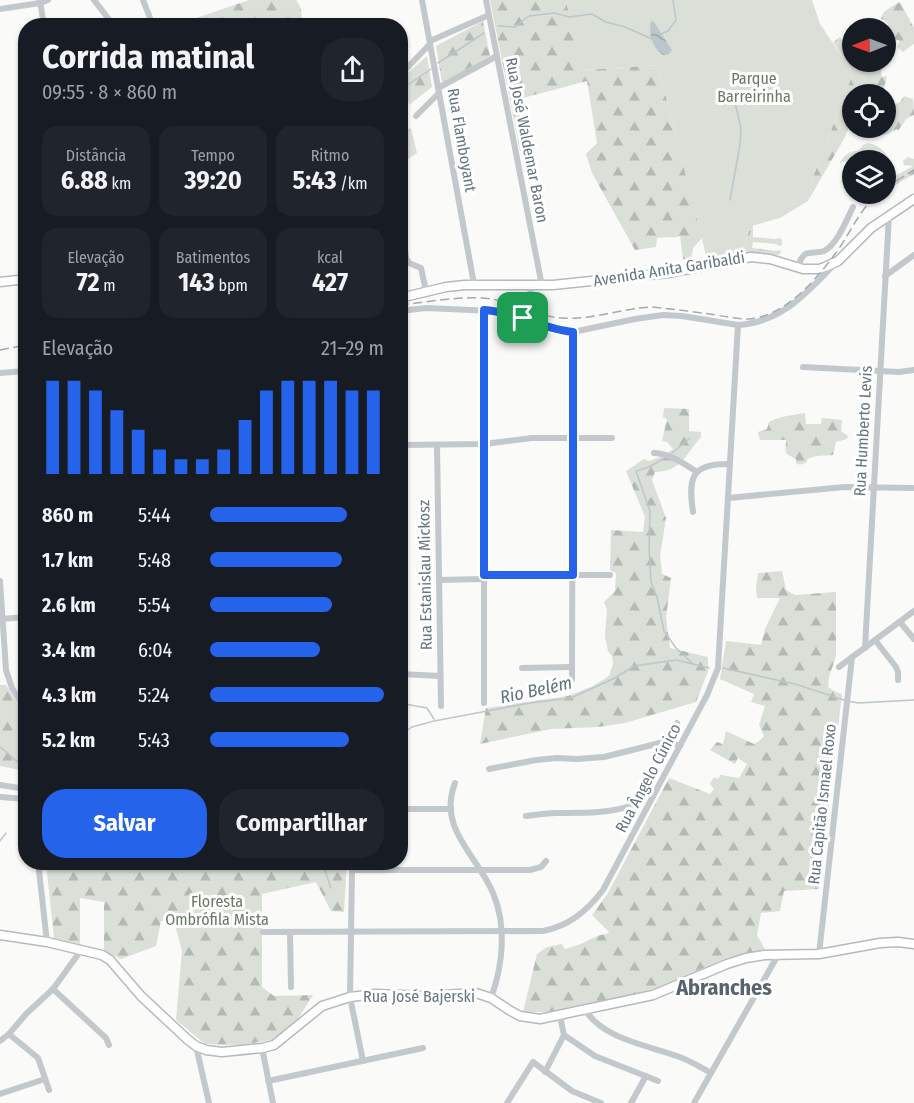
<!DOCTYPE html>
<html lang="pt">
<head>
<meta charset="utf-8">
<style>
  :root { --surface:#171b24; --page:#20242c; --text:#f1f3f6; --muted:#9ea1a6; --accent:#2563eb }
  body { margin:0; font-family:"Fira Sans Condensed",sans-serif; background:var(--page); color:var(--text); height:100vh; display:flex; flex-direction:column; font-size:22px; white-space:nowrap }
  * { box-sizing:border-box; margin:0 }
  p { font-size:20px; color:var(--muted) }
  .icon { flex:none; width:33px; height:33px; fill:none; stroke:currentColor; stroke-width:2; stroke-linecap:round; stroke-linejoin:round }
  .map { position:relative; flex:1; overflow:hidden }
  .sheet { position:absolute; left:18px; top:18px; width:390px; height:852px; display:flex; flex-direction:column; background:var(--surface); border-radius:24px; box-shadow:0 2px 4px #0004 }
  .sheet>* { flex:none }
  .needle { width:39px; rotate:269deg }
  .fabs { position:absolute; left:842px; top:18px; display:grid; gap:12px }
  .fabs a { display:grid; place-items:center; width:54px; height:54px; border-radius:50%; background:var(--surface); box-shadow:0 2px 4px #0004; font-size:30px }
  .pin { position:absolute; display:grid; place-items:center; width:51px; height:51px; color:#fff; margin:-26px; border-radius:12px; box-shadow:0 3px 9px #0006 }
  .round { display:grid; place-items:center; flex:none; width:63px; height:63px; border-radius:24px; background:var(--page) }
  .overview { display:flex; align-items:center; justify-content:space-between; height:102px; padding:0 24px }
  h1 { font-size:33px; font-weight:700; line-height:45px }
  .metrics { display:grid; grid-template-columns:repeat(3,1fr); gap:9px; height:102px; padding:6px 24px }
  .metrics div { display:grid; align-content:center; border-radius:15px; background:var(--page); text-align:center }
  .metrics b { font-size:26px; font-weight:700 }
  .metrics small { font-size:16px; font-weight:400 }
  .metrics p { font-size:16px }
  .chart { height:168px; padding:12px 24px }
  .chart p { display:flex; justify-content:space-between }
  .chart svg { width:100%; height:108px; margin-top:6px; stroke:var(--accent); stroke-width:6 }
  .action { display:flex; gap:12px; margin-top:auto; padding:12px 24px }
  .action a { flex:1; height:69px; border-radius:24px; background:var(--accent); color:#fff; font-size:24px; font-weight:700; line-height:69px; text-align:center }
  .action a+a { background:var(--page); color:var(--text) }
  ul { padding:0 24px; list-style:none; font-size:20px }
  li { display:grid; grid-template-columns:96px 72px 1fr; align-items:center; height:45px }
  li i { height:15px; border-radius:8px; background:var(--accent) }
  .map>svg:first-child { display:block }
</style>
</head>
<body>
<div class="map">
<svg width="914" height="1103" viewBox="0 0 914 1103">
  <defs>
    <pattern id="grass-tufts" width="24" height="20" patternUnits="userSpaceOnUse" patternTransform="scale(1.5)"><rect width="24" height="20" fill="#dadfd7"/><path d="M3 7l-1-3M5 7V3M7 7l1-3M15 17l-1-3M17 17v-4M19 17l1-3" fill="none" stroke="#b4b9b4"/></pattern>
    <pattern id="forest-firs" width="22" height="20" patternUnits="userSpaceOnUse" patternTransform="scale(1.5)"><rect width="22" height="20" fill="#dadfd7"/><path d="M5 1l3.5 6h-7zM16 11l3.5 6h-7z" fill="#b4b9b4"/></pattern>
    <pattern id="water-waves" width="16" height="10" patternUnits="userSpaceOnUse" patternTransform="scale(1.5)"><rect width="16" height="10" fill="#bbc7cb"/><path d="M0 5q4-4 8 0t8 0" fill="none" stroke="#9ca6aa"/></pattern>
  </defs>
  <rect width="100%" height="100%" fill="#fafaf8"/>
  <polygon fill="url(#grass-tufts)" points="753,225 753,237 774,239 780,238 782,240 782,245 779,246 776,244 753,242 752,248 775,251 780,250 781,252 779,255 745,252 748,227"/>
  <g fill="url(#forest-firs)">
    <path d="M249,0H296C302,7 302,16 302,25H176Z"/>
    <path d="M490,0H566L581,70L658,65L702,238L693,248L691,259H683L680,236C672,239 665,236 657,238L656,247L635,250L592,173L586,154L597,143L587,81L519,99L529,147L520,151Z"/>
    <path d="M900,2L914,28V44L903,52L897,47L900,41L895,39L886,31L889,30C889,24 886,20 881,19C882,10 893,6 900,2Z"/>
    <polygon points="483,21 490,56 442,83 436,46"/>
    <polygon points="840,37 852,62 883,62 884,66 881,72 882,77 887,76 884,88 887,92 885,96 885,94 852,94 852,125 849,127 845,137 808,201 813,177 853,73 833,42"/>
    <polygon points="427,56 432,87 409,105 404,76"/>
    <path d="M904,96L913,99L914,115L906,119L898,131L897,129L888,134L871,138L870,134L881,128H885V125L888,121C886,117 887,113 886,108L900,102Z"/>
    <polygon points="411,128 417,153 408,159 401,161 401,131"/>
    <path d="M867,143C882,145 887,155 895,167L894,171L888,172L885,168V160H879L873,152L840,163C844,154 850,152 859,150L863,145Z"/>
    <polygon points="908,157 914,159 914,174 885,191 885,183 890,177 897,175 913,166 904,165 903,161"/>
    <path d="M664,408L689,409V431L701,432V437C685,455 682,471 655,472L652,480L666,518L660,556L662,574L671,578L666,618L670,648L708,657V671L696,702L625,723L598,727L551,729L480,744L486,708L568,696L593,686L609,676L613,664L612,656L608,651L605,636L607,610L604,602L615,591L616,573L610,570L611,530L643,532L645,517L626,471L644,459L649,461L663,456L673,449L667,442L662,441L667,419L663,417Z"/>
    <path d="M805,413L806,424H821L822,418L842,420L841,431L848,436L847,439L836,442L833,455L816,456L807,459V462C804,464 800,466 796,463V459C782,451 786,454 786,440H760L758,432L767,429L769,422C781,416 792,415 805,413Z"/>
    <polygon points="782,571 786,590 795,595 836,592 836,656 829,677 828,687 836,692 842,694 819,889 784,891 780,911 761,913 757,935 766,951 729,957 656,988 608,1001 552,1012 523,1012 537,954 547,947 562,944 565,949 581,944 597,936 609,933 608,931 592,915 608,893 669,778 710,794 714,789 710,784 714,777 718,779 721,775 739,778 747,764 738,758 735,764 710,750 717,742 723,744 726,731 754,744 759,741 764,736 759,725 765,706 751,702 754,694 720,679 726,641 761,645 765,629 780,598 757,598 756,588 758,573"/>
    <polygon points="0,685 6,685 25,714 25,771 0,766"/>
    <polygon points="46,863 373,863 347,864 344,912 331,911 316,882 262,894 262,987 274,996 313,995 296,1022 271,1040 241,1045 205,1044 176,1020 182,951 174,921 161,921 156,946 121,959 104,951 104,902 80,898 80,944 54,938"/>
  </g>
  <polygon fill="#dadfd7" points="566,0 812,0 820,24 853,73 813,177 808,201 780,218 748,227 745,252 707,259 658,65 580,70"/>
  <path fill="url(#water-waves)" d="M651,21L654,22L672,50L669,54L663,55C652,47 648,34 651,21Z"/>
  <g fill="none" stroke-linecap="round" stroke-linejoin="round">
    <g stroke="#bbc7cb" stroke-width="1.5">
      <polyline points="498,26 515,27 529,16 555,13 569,17 592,14 606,22 625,27 652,39"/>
      <polyline points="661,34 668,31 676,20 673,0"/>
      <polyline points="438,63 484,33"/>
      <polyline points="400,89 403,85 409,84 431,69"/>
      <polyline points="730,200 740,145 741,128 735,103"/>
      <polyline points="672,453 690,438"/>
      <polyline points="665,458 649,467 636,471 650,511 649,547 651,582 657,597 664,631 676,648 693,664"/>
      <polyline points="723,668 795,684 844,700"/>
      <polyline points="400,690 405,704 427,708 434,719"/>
      <polyline points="848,701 858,703 914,700"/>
      <polyline points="400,735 412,727 434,721 530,703 571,698 615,678 634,666 676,660 709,668"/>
      <polyline points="0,747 19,763 26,766"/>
      <polyline points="0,841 6,833"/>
      <polyline points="322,862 331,888"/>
    </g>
    <g stroke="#b5babe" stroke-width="11">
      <g id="major">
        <polyline points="0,282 26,279"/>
        <polyline points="400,298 446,287 465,285 553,285 668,273 751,257 770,259 803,269 819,269 825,267 838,261 871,228 914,199"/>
        <polyline points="0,935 47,942 102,955 110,960 141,996 187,1039 196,1046 206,1050 222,1052 262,1048 274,1045 322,1006 350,997 375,994 427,996 476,993 491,998 509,1010 520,1016 540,1019 653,995 727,964 746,958 765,955 819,954 880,943 898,942 914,944"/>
      </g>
    </g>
    <g stroke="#c3c8cc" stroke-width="6">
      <polyline points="94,0 114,26"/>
      <polyline points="143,0 152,23"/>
      <polyline points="422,0 474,284"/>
      <polyline points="486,0 542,286"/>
      <polyline points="40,1 44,26"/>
      <polyline points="0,9 40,3 48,0"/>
      <polyline points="430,41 489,15"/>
      <polyline points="405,70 430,44"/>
      <polyline points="438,88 497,56"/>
      <polyline points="416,116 439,93"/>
      <polyline points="400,206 406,258 409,263 421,268 426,291"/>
      <path d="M798,268L801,259L805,254C811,252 818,253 824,251C837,245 847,219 853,207"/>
      <polyline points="885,276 914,255"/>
      <polyline points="484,310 484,703"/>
      <path d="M400,311L426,308L493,311L506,313L560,330L573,332L635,319L663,315L682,316L738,325C782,322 804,295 833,266"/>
      <polyline points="523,318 532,286"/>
      <polyline points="803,367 899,372 914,370"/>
      <polyline points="0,373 26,371"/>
      <polyline points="400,445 484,444 532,438 612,438"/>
      <polyline points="437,445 441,706"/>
      <path d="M654,453C671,454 683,463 697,472"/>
      <polyline points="728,498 845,487 914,488"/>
      <path d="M693,512C688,478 691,463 730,464"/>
      <polyline points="484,575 610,575"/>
      <polyline points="439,580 484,579"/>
      <polyline points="0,581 6,670 12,688 26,710"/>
      <polyline points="1,619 26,617"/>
      <polyline points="900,622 914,639"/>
      <polyline points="875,640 896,667 898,672 898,680"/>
      <polyline points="865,648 889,215"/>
      <polyline points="839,667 914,611"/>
      <polyline points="522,668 572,667"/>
      <polyline points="400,674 440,676"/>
      <polyline points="572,680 573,332"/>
      <polyline points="489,769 536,760 557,758 577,759 604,757 664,742 670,742 680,746"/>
      <path d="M455,783C437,829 478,856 493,893C507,926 503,965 491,998"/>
      <polyline points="0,785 26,789"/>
      <polyline points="0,797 26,799"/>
      <polyline points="400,809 451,809"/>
      <path d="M526,816C536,815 546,813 556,813C579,813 610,814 633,805L661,754L664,742L671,733L677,723"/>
      <polyline points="38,862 47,942"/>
      <path d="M263,932L543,931C569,926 587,911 603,890L707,695L718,668L738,325"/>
      <polyline points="290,932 291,987"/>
      <polyline points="819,954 852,657"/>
      <polyline points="53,989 106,1038 109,1045"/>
      <path d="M585,1010C604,1039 646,1045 677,1056C689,1060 700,1067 711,1073"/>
      <polyline points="9,1034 38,1058 49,1090"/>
      <polyline points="564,1035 595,1056 658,1081"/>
      <polyline points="0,1041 9,1034 26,1014 53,989 82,949"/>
      <polyline points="196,1046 209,1103"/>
      <polyline points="262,1048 273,1103"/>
      <polyline points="363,1061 350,997 352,870 530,870 541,867 546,861"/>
      <polyline points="545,1072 564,1035 560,1016"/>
      <polyline points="268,1081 423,1048"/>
      <polyline points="0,1094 45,1079"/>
      <polyline points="507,1103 533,1062 572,1091 601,1103"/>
      <polyline points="631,1103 646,1076"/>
      <polyline points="694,1103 778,955"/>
    </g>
    <use href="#major" stroke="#fff" stroke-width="8"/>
    <g stroke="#a2aab0" stroke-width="1.5" stroke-dasharray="9 4.5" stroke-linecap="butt">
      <polyline points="885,188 914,170"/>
      <path d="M400,305C430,302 462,295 492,299C516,303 538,317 563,318C586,320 616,311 640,308L652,307C673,309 695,312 716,315C727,317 738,319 749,319C785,316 815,281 835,254C850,234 859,210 878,194"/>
      <polyline points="0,350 26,345"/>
    </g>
  </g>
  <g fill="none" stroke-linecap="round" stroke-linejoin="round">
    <g stroke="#fff" stroke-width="12">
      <path id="route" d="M484,310C515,312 543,329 573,332V575H484Z"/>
    </g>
    <use href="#route" stroke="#2563eb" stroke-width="8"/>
  </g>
  <g text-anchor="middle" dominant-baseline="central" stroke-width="6" stroke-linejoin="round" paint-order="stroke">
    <g font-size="16" fill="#687a64" stroke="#fff">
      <text x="754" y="78">Parque<tspan x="754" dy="18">Barreirinha</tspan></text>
      <text x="217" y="901">Floresta<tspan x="217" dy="18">Ombrófila Mista</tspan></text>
    </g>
    <g font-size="16" fill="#657683" stroke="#fff">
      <text transform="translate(462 140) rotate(80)">Rua Flamboyant</text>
      <text transform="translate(527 140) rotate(79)">Rua José Waldemar Baron</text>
      <text transform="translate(669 269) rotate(-9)">Avenida Anita Garibaldi</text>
      <text transform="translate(863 431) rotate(-87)">Rua Humberto Levis</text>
      <text transform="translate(425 575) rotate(-91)">Rua Estanislau Mickosz</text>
      <text transform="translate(648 778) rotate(-62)">Rua Ângelo Cúnico</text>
      <text transform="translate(822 804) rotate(-84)">Rua Capitão Ismael Roxo</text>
      <text x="419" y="996">Rua José Bajerski</text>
    </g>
    <g font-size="18" font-style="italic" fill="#60757c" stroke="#fff">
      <text transform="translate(536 690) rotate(-12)">Rio Belém</text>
    </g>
    <g font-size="22" font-weight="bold" fill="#57646e" stroke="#fff">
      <text x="724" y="987">Abranches</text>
    </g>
  </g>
</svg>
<div class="fabs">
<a><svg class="needle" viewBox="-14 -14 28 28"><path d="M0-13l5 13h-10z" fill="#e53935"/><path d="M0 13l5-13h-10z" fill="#9ea1a6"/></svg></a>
<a><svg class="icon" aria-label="locate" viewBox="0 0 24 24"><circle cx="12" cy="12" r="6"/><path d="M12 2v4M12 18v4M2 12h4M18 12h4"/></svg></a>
<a><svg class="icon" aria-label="layers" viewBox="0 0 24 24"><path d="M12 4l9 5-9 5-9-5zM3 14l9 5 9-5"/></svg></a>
</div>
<div class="pin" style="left:523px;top:318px;background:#1e9e55"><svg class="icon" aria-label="arrive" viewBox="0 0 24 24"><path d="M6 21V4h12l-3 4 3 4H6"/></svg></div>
<section class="sheet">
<div class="overview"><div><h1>Corrida matinal</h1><p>09:55 · 8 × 860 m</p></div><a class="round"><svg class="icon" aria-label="share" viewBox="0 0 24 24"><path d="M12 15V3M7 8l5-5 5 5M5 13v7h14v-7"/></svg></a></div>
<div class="metrics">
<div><p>Distância</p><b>6.88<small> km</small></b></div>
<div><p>Tempo</p><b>39:20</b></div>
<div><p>Ritmo</p><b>5:43<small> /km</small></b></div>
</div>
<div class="metrics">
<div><p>Elevação</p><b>72<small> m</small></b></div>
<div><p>Batimentos</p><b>143<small> bpm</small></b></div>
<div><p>kcal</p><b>427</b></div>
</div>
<div class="chart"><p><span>Elevação</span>21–29 m</p>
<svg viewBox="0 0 160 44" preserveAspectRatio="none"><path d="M5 44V6M15 44V6M25 44V10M35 44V18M45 44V26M55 44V34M65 44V38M75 44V38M85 44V34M95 44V22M105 44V10M115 44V6M125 44V6M135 44V6M145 44V10M155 44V10"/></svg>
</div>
<ul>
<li><b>860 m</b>5:44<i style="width:79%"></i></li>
<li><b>1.7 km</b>5:48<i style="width:76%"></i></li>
<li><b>2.6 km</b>5:54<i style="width:70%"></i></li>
<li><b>3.4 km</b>6:04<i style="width:63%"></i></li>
<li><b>4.3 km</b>5:24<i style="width:100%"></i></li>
<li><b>5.2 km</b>5:43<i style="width:80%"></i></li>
</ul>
<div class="action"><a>Salvar</a><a>Compartilhar</a></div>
</section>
</div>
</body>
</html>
